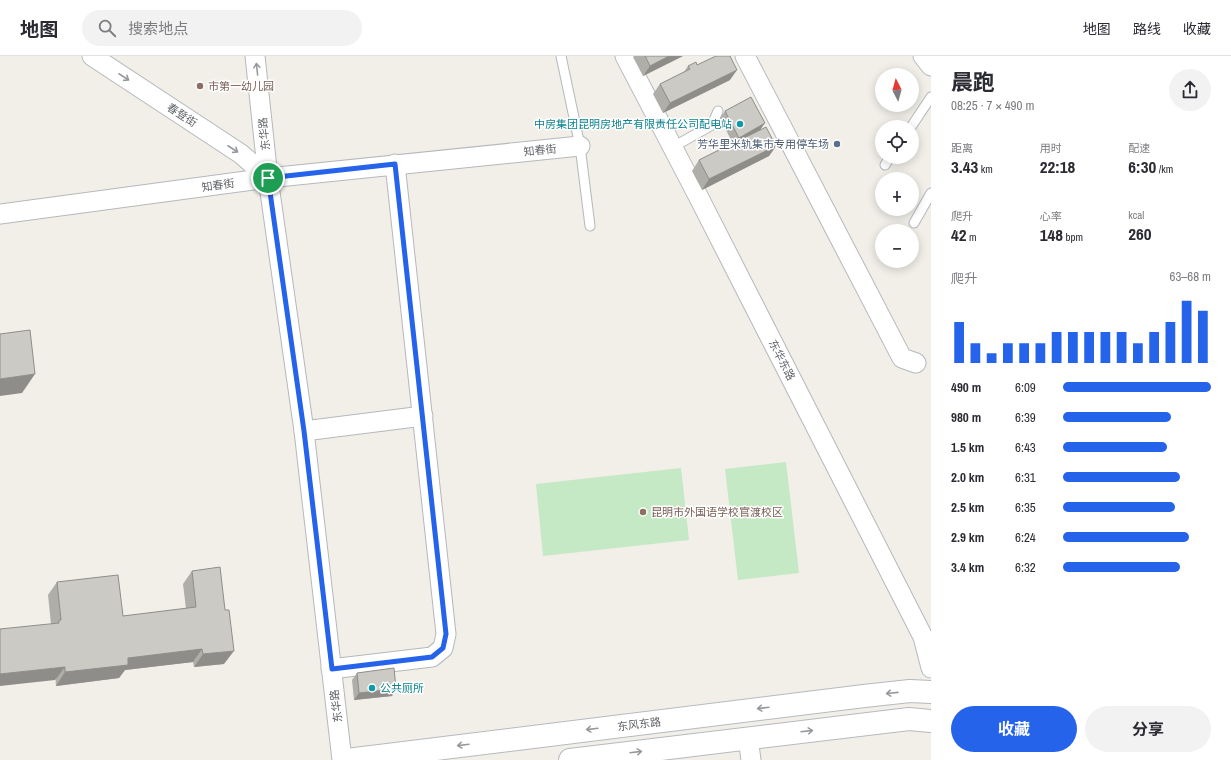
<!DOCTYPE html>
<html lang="zh">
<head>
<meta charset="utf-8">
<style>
  :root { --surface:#fff; --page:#f2f2f3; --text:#2b2b33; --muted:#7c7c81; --line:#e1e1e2; --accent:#2563eb }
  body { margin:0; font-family:"Archivo Narrow","Noto Sans SC",sans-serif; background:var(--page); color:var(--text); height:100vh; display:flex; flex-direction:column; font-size:15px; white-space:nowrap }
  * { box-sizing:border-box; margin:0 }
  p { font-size:13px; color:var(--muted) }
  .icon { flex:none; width:22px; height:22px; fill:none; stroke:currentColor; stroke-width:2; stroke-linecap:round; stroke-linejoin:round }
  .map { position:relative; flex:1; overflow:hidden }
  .drawer { display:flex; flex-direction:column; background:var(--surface); width:300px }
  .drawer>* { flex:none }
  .needle { width:26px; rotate:354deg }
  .tools { position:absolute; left:875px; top:12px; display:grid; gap:8px }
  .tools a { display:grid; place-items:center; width:44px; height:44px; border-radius:50%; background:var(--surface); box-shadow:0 2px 10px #0003; font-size:20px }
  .pin { position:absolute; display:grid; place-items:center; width:34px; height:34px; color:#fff; margin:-17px; border:2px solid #fff; border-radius:50%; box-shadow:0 1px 4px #0007 }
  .round { display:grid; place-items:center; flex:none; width:42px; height:42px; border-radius:21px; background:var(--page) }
  .overview { display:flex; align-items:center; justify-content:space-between; height:68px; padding:0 20px }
  h1 { font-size:22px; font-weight:700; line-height:30px }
  .figures { display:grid; grid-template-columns:repeat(3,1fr); gap:6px; height:68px; padding:4px 20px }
  .figures div { display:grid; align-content:center }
  .figures b { font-size:17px; font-weight:700 }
  .figures small { font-size:11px; font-weight:400 }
  .figures p { font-size:11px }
  .chart { height:112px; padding:8px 20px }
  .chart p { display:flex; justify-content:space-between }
  .chart svg { width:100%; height:72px; margin-top:4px; stroke:var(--accent); stroke-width:6 }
  .action { display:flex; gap:8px; margin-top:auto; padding:8px 20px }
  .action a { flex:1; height:46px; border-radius:24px; background:var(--accent); color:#fff; font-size:16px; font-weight:700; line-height:46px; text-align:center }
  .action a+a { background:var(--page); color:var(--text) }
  ul { padding:0 20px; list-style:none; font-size:13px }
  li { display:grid; grid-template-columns:64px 48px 1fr; align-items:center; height:30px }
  li i { height:10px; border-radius:5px; background:var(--accent) }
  header { display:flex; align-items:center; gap:24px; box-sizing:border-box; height:56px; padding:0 20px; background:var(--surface); border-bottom:1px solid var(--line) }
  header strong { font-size:19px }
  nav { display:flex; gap:22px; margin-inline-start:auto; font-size:14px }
  .search { width:280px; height:36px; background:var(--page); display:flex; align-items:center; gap:10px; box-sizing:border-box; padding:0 14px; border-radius:22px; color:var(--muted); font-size:15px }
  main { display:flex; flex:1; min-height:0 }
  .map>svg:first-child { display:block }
</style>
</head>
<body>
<header>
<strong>地图</strong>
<div class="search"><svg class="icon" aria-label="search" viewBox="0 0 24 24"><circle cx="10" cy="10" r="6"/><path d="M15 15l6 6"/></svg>搜索地点</div>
<nav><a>地图</a><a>路线</a><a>收藏</a></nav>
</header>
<main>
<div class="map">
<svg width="931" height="704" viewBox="0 0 931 704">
  <rect width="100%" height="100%" fill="#f1efe8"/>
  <g fill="#c5e8c5">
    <polygon points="786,406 799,517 738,524 725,413"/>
    <polygon points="681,412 689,484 543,500 536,428"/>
  </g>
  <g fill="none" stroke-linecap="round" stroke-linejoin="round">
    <g stroke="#b5b8bc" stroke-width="11">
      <g id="lane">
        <polyline points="561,0 580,90 590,170"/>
        <polyline points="911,71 931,41"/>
        <polyline points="673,91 712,69 718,55"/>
        <polyline points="885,109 890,101"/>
        <polyline points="914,167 931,137"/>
      </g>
    </g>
    <g stroke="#b5b8bc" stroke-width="21">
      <g id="street">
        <polyline points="92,0 241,98 268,122"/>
        <polyline points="255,0 268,122 304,375 342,704"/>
        <polyline points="625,0 696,136 923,581 931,612"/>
        <polyline points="745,0 902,302 916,307"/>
        <polyline points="923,0 931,10"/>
        <polyline points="0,158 268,122 580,90"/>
        <polyline points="304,375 423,360"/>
        <polyline points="331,613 432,601 443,592 446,578 395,108"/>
        <polyline points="748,682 751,704"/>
      </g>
    </g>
    <g stroke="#b6babf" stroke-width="24">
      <g id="secondary">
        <polyline points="347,704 864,640 910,635 931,636"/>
        <polyline points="570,704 909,663 931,665"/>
      </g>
    </g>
    <use href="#lane" stroke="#fff" stroke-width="9"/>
    <use href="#street" stroke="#fff" stroke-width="19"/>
    <use href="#secondary" stroke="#fff" stroke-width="22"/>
  </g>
  <g fill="#afaea9">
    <polygon points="634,0 683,0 643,20 633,1"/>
    <polygon points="697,9 730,24 663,57 653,38 660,28 684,16 688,10"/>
    <polygon points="725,55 761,73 776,90 769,100 702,134 692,115 699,104 723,92 728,86 731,84 720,62"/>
    <polygon points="192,515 224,608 194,611 193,606 125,614 119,622 56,630 51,568 48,539 57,526 123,560 186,553 183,528"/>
    <polygon points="357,617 396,633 392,640 354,644 352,624"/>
  </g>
  <g fill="#8f8d8a">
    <polygon points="669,0 683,0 643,20 650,10"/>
    <polygon points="737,14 730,24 663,57 670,47"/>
    <polygon points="765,67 760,74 734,89 739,82"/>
    <polygon points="776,90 769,100 702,134 709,123"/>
    <polygon points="35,318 22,337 0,340 0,323"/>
    <polygon points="202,593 193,606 125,614 119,622 56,630 65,616 128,602"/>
    <polygon points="234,595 224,608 194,611 203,598"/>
    <polygon points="65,611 55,624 0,630 0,618"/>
    <polygon points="396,633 392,640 354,644 359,637"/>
  </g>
  <g fill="#cccac5" stroke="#8f8d8a">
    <polygon points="645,0 669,0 650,10"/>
    <polygon points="716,0 730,0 737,14 670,47 660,28 690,13 688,10 696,6 697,9"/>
    <polygon points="751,41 765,67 739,82 725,55"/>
    <polygon points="766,71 776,90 709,123 699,104 729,89 728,86 735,82 736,86"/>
    <polygon points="30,274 35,318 0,323 0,278"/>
    <polygon points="220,511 225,554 229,554 234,595 203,598 202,593 128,602 128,609 65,616 65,611 0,618 0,573 59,567 59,564 61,564 57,526 118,519 123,560 196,551 192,515"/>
    <polygon points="394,612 396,633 359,637 357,617"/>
  </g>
  <defs><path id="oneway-shaft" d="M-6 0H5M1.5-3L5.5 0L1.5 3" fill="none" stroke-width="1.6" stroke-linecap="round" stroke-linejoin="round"/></defs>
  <g stroke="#979a9d">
    <use href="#oneway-shaft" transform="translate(257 13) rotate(-96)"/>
    <use href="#oneway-shaft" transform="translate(124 21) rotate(33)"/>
    <use href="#oneway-shaft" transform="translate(233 93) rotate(33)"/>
    <use href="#oneway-shaft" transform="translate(892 637) rotate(174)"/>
    <use href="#oneway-shaft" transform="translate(763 652) rotate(173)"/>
    <use href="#oneway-shaft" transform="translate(592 673) rotate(173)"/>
    <use href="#oneway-shaft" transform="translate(807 675) rotate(-7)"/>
    <use href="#oneway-shaft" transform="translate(463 689) rotate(173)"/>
    <use href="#oneway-shaft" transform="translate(636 696) rotate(-7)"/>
  </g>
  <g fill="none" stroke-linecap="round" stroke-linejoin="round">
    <g stroke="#fff" stroke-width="8">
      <polygon id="route" points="395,108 446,578 443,592 432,601 332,613 304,375 268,122"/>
    </g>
    <use href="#route" stroke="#2563eb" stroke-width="5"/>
  </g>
  <g fill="#8d6e63" stroke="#fff" stroke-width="1.5">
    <circle cx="200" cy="30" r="4"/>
    <circle cx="643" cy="456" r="4"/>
  </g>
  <g fill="#0f9aa8" stroke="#fff" stroke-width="1.5">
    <circle cx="740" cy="68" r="4"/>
    <circle cx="372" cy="632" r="4"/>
  </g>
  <circle fill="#5c6f8a" stroke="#fff" stroke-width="1.5" cx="837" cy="88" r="4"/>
  <g text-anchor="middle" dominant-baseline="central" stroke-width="3" stroke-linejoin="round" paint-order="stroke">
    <g font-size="11" fill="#785e54" stroke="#fff" text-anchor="start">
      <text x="208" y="30">市第一幼儿园</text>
      <text x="651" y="456">昆明市外国语学校官渡校区</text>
    </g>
    <g font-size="11" fill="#5f6368" stroke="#fff">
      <text transform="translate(182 59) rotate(33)">春登街</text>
      <text transform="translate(264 78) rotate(-96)">东华路</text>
      <text transform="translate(540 94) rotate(-6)">知春街</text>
      <text transform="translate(218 129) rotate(-8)">知春街</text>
      <text transform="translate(782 304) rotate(63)">东华东路</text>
      <text transform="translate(336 650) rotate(-97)">东华路</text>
      <text transform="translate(639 668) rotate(-7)">东风东路</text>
    </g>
    <g font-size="11" fill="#0d838f" stroke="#fff" text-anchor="end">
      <text x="732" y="68">中房集团昆明房地产有限责任公司配电站</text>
      <text x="380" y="632" text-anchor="start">公共厕所</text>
    </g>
    <g font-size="11" fill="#4e5e75" stroke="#fff" text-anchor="end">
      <text x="829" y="88">芳华里米轨集市专用停车场</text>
    </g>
  </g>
</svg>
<div class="tools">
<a><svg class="needle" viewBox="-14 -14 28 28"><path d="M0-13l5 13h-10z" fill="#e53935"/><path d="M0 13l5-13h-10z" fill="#7c7c81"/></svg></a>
<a><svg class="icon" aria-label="locate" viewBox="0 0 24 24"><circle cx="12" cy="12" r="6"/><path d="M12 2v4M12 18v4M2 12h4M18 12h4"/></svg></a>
<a>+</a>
<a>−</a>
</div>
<div class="pin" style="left:268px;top:122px;background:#1e9e55"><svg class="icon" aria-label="arrive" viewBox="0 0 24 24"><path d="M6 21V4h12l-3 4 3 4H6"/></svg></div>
</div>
<section class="drawer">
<div class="overview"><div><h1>晨跑</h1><p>08:25 · 7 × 490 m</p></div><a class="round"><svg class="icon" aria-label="share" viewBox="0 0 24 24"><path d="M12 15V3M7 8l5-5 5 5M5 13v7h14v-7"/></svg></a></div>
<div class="figures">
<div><p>距离</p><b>3.43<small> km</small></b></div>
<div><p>用时</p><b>22:18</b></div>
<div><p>配速</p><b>6:30<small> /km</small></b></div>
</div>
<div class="figures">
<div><p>爬升</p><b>42<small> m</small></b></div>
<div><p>心率</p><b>148<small> bpm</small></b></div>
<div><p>kcal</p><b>260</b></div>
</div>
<div class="chart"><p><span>爬升</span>63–68 m</p>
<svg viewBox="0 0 160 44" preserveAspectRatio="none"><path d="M5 44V19M15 44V32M25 44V38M35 44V32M45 44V32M55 44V32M65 44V25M75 44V25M85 44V25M95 44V25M105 44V25M115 44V32M125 44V25M135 44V19M145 44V6M155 44V12"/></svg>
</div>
<ul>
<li><b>490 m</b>6:09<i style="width:100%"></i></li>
<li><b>980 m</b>6:39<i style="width:73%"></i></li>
<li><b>1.5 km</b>6:43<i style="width:70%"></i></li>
<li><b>2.0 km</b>6:31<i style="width:79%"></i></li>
<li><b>2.5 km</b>6:35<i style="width:76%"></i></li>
<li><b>2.9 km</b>6:24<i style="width:85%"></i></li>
<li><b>3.4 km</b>6:32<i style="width:79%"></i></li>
</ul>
<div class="action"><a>收藏</a><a>分享</a></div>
</section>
</main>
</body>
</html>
